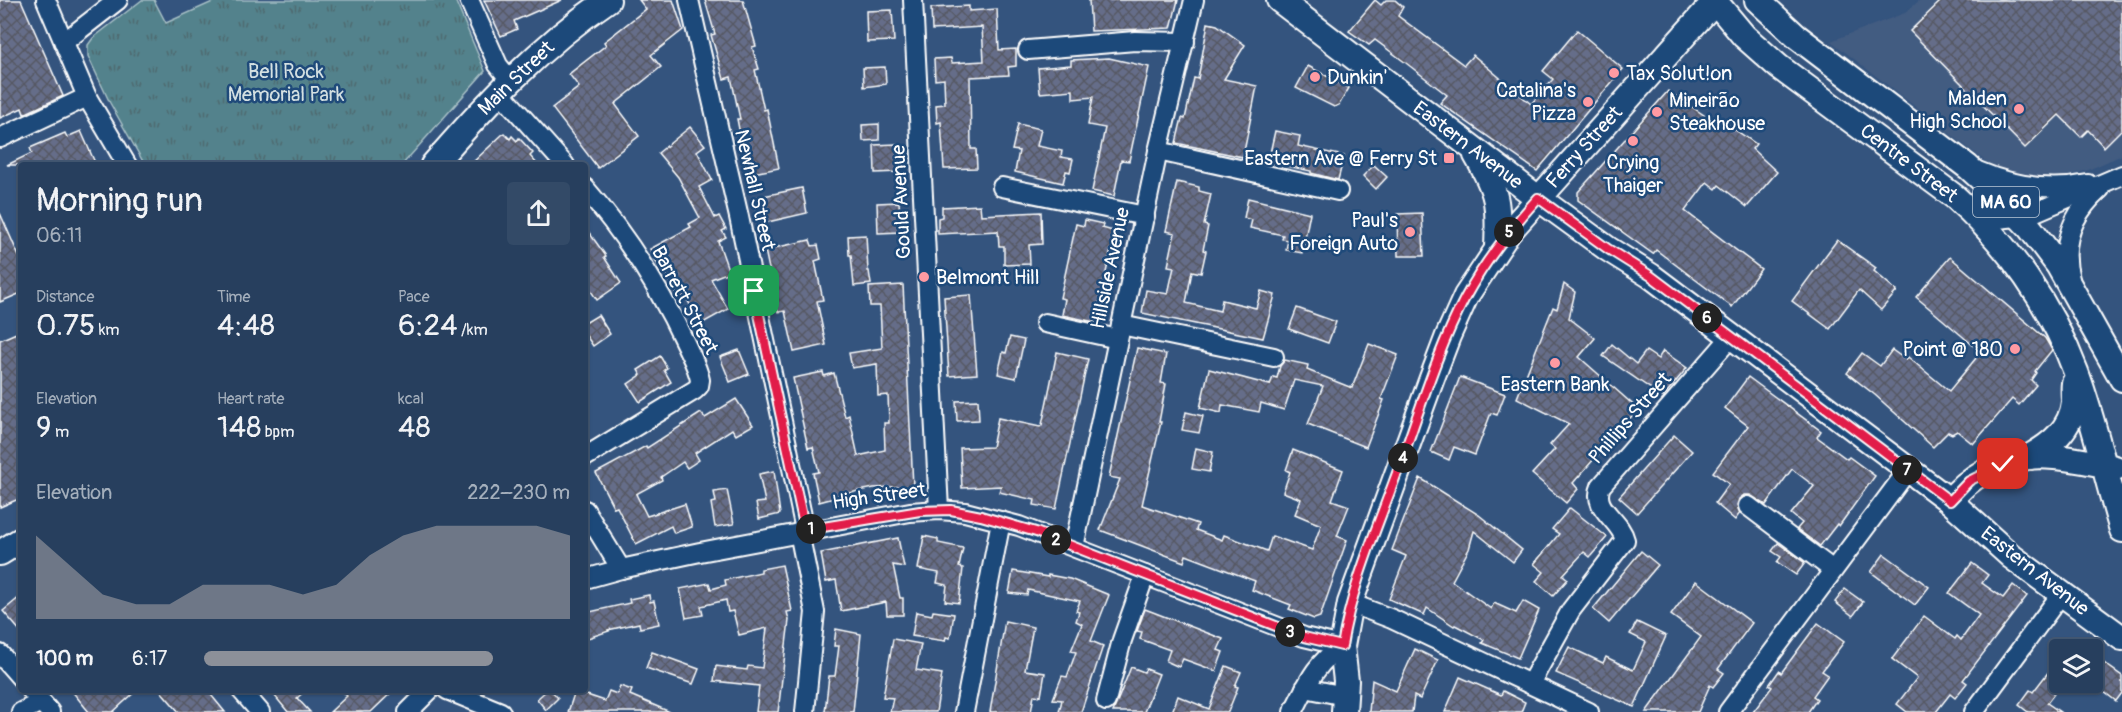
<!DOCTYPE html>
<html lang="en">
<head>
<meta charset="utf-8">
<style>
  :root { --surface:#273f5e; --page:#334a67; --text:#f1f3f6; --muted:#a4afbc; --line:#435873; --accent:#8c9099 }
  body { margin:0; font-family:Pangolin,sans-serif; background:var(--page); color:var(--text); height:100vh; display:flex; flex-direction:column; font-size:22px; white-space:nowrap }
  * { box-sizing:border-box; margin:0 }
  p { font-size:20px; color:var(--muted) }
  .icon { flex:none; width:33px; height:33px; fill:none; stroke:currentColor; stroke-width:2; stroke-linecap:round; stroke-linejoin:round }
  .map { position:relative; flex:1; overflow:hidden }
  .drawer { position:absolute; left:18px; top:162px; width:570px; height:531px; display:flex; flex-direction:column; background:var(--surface); border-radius:6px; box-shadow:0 2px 4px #0004,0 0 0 2px var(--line) }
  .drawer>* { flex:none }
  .controls { position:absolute; left:2049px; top:639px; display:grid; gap:12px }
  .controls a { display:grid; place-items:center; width:54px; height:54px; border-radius:6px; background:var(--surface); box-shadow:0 2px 4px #0004,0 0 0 2px var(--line); font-size:30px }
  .pin { position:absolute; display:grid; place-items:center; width:51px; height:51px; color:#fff; margin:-26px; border-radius:12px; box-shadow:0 3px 9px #0006 }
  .km { position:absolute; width:30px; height:30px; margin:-15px; border-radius:50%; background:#222; color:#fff; font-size:16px; line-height:30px; text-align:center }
  .round { display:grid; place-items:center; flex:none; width:63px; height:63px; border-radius:6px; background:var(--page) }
  .summary { display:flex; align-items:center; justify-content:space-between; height:102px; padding:0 18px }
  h1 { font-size:33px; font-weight:600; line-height:45px }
  .figures { display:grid; grid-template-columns:repeat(3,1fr); gap:9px; height:102px; padding:6px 18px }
  .figures div { display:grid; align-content:center }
  .figures b { font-size:30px; font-weight:600 }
  .figures small { font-size:16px; font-weight:400 }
  .figures p { font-size:16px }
  .chart { height:168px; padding:12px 18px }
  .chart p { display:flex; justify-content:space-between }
  .chart svg { width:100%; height:108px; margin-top:6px; fill:var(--accent); opacity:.7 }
  ul { padding:0 18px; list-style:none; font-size:20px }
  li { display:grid; grid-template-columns:96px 72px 1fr; align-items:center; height:45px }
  li i { height:15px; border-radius:8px; background:var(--accent) }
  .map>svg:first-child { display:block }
</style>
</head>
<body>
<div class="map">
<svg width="2122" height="712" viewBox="0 0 2122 712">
  <defs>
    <pattern id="park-tufts" width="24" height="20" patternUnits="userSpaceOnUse" patternTransform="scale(1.5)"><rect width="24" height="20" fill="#52828c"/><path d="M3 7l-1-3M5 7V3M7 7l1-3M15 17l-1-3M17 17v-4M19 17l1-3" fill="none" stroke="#4f6a6f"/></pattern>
    <pattern id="building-cross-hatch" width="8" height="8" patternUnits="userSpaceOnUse" patternTransform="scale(1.5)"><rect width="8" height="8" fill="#656d89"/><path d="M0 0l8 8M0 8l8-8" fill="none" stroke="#565964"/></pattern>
  </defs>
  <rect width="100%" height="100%" fill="#34547e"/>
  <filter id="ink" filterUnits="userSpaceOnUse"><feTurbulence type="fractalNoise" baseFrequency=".0167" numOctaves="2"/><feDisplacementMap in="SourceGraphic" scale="12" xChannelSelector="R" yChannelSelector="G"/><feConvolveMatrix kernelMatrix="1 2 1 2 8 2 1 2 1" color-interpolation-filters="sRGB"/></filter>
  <g filter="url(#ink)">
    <polygon fill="#435c81" points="1920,0 2122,0 2122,155 2088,170 2057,179 2043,180 2014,176 1985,161 1831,41 1905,13"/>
    <polygon fill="url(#park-tufts)" stroke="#a8c0c6" stroke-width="1.5" points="142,0 154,0 166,23 217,0 455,0 485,71 402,165 145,165 110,103 88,56 88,45 93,38"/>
    <g fill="url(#building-cross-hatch)" stroke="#fff" stroke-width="1.5">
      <polygon points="0,0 21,0 63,96 24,114 22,108 0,118"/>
      <polygon points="484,0 562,0 514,21 517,29 501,36"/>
      <polygon points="639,0 673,0 683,30 651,55 661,67 615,104 639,136 598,168 552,108 579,87 569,74 606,45 604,42 646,9"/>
      <polygon points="705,0 743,0 756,46 752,47 759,69 755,70 764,110 767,109 779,168 748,174 737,119 740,119 731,77 724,79 711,35 715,34"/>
      <polygon points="1089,0 1178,0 1171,28 1091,31"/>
      <polygon points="1375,0 1381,5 1386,0 1395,0 1403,7 1398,16 1464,65 1473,55 1531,104 1553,79 1543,71 1577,30 1623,69 1537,171 1440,103 1447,95 1406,63 1375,40 1369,45 1349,31"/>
      <polygon points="1942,0 2122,0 2122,129 2104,147 2088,130 2081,137 2059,115 2025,148 1910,31"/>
      <polygon points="969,6 969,11 997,9 999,50 1016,49 1016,66 1008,67 1009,75 970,77 971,149 976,149 977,168 944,169 941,122 937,123 936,105 945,104 944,79 935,80 934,59 951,58 952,63 984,61 982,27 932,30 931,8"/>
      <polygon points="892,10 894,41 867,42 866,11"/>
      <polygon points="1208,23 1217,25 1245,45 1224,79 1257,86 1243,157 1176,143 1182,118 1185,119 1194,78 1198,79"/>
      <polygon points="1109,58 1149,67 1129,161 1121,160 1114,196 1092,191 1105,128 1088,125 1093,97 1073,99 1073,90 1040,93 1038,68 1071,65 1071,60"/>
      <polygon points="1308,66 1349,88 1339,105 1334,107 1296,88"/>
      <polygon points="885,67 886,84 864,87 863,68"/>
      <polygon points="1668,91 1719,125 1722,121 1756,144 1752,149 1777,172 1747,207 1719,185 1716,189 1707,182 1685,211 1761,269 1732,307 1656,250 1653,254 1578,200 1578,192"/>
      <polygon points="879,124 879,140 863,141 862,125"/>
      <polygon points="1018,124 1041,129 1037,146 1062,151 1061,157 1073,159 1070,172 1066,171 1063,183 1015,172 1019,151 1012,150"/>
      <polygon points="690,127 705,145 697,151 712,180 699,187 715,218 719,216 726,229 722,231 726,237 718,241 729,272 711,279 728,309 701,324 685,296 680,299 662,266 659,267 650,249 691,227 689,224 700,218 678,177 658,153"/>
      <polygon points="81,131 96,165 7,165 32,153 30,148 65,133 67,137"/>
      <polygon points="1275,131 1300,136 1298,146 1344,156 1338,180 1311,173 1311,171 1268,162"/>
      <polygon points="504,133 510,139 512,136 517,141 519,138 533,153 530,156 538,165 470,165"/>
      <polygon points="897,144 898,172 875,173 874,145"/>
      <polygon points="1374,165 1387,177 1376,189 1363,176"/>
      <polygon points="1177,182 1199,187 1199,191 1211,194 1204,225 1208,226 1203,250 1206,251 1201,273 1192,271 1186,303 1220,311 1222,300 1256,308 1261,291 1275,295 1263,338 1142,313 1146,290 1168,294 1174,267 1168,266 1175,233 1166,231"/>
      <polygon points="802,188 807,213 759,224 754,198"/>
      <polygon points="1248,198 1310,213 1302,253 1286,250 1288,240 1282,239 1283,235 1250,228 1252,220 1244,218"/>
      <polygon points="899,202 901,232 878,233 877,203"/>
      <polygon points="980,205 981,215 1041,212 1042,244 1029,245 1030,264 1004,265 1004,246 999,246 998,231 938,234 938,218 942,217 942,207"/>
      <polygon points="0,213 21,261 21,293 0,302"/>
      <polygon points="1422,213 1424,256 1398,256 1397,214"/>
      <polygon points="1085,220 1103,224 1102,228 1117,232 1113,251 1111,250 1095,322 1062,315 1065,299 1060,298 1076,224 1084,226"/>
      <polygon points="585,227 606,256 604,257 621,283 597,300 585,282"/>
      <polygon points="866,235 868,271 869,271 871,284 854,286 851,255 849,255 848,236"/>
      <polygon points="810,240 812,246 818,245 821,259 815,261 823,300 817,301 826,345 794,352 785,311 778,312 765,250"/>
      <polygon points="1837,240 1876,268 1874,271 1897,291 1881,310 1859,290 1830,329 1792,301"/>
      <polygon points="1950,257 2045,338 2052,350 2035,371 2036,373 2031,380 2036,385 2019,405 2012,399 1973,444 1957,431 1952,434 1948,432 1933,447 1875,395 1847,373 1862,353 1880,366 1892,350 1906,360 1908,357 1949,391 1981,352 1916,297"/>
      <polygon points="1564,284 1575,292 1569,318 1595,338 1579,357 1638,409 1573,483 1578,489 1566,503 1532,474 1555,449 1550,445 1569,424 1517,398 1553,307 1557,309"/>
      <polygon points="903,285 913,486 874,488 838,495 838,497 819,502 813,473 819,472 813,447 808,448 793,378 823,372 824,376 834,373 845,417 849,415 858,456 885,450 884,423 889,423 888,395 878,396 877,364 852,368 849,353 882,348 880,306 870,306 869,287"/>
      <polygon points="971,295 977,374 949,376 944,297"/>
      <polygon points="1297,308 1336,322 1328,343 1289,329"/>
      <polygon points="598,315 610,334 593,346 585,334 585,323"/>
      <polygon points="21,331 21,498 0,507 0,340"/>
      <polygon points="1010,337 1024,340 1016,378 998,374 1003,352 1006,353"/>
      <polygon points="1369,344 1398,355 1381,399 1384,400 1366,447 1308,424 1323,386 1294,380 1284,410 1261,403 1259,412 1222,405 1221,413 1200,408 1209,369 1270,385 1273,377 1277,378 1280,366 1285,360 1308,365 1307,370 1352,388"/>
      <polygon points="1612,344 1636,364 1646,351 1658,359 1663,351 1687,368 1663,397 1603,356"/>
      <polygon points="1137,348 1166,354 1161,383 1166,384 1159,422 1161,422 1142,505 1198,524 1196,530 1222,540 1224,535 1267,551 1272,536 1312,550 1321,525 1295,514 1301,499 1283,492 1290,472 1286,470 1293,450 1343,470 1332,500 1349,506 1337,536 1347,540 1320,617 1314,619 1289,609 1291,605 1252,590 1255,581 1186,555 1184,562 1100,530 1120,479 1109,477"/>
      <polygon points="739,350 749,374 730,382 720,357"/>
      <polygon points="1057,352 1088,359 1056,509 1034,505 1035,500 999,492 1001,486 962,488 960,448 992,447 998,418 1040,427 1042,425"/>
      <polygon points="660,356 667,368 664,370 671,382 640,402 628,384 641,375 638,370"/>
      <polygon points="1460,377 1505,394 1497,415 1491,413 1475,455 1454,447 1449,460 1431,452"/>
      <polygon points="1748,377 1821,431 1817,437 1847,459 1849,457 1875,476 1839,526 1837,524 1820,546 1797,529 1802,523 1791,514 1814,486 1792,469 1766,505 1750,495 1744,495 1739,499 1737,505 1740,513 1735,520 1715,503 1729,484 1713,472 1748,426 1725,408"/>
      <polygon points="736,399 753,425 736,435 732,429 695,453 699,460 687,468 683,462 661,477 662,480 636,494 647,516 685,504 692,527 674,533 671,526 636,544 617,507 614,508 596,473 646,446 647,448 701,413 705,418"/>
      <polygon points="978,400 979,420 957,421 956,401"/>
      <polygon points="1186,412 1203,416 1199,433 1182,430"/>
      <polygon points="1674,435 1692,451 1637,513 1619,497"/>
      <polygon points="1196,448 1213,452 1209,472 1192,469"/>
      <polygon points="774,471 780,514 759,519 756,503 765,502 759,474"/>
      <polygon points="1420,478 1479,515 1522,550 1513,562 1474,531 1469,549 1452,581 1491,609 1494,603 1516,613 1523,601 1539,610 1518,658 1482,643 1484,640 1455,625 1454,626 1427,608 1424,615 1389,599 1406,556 1392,550"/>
      <polygon points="727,490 734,524 715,527 711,503 716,502 714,492"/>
      <polygon points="1570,508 1607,537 1590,557 1584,552 1563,575 1568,579 1553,596 1536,581 1544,572 1534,564 1559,534 1552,529"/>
      <polygon points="924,536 938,539 938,543 963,548 959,567 963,568 959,603 945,601 947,585 937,583 939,573 918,569"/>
      <polygon points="898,538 904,567 893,565 900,598 903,598 903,615 887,615 886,602 841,611 836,580 826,582 821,553"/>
      <polygon points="1778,543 1805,563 1796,575 1777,562 1781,557 1772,551"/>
      <polygon points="1641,551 1658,565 1609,623 1593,609"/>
      <polygon points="1884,554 1929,587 1915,605 1871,572"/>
      <polygon points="1972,563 1988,575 1982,583 2003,598 2013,585 2027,596 1963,680 1967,683 1955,698 1950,694 1936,712 1907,712 1897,704 1917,678 1892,659 1924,616 1955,639 1957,636 1961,640 1979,615 1949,593"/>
      <polygon points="782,565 792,611 787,612 789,620 778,712 756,712 759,686 714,681 716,666 747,670 748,666 762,668 767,628 739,635 733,611 728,612 726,600 701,606 703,615 686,618 680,589 709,583 711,589 726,585 725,580 761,572 761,569"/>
      <polygon points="1013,571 1048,577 1048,575 1070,579 1109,595 1091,641 1103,646 1081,712 1059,712 1062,700 1053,699 1062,676 1067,677 1076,652 1071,651 1082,624 1076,621 1079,612 1076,611 1080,601 1028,590 1027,595 1009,593"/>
      <polygon points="1696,581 1752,623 1718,669 1724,673 1713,687 1710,685 1698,712 1646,712 1701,637 1671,615"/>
      <polygon points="1845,589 1863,602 1853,616 1835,602"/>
      <polygon points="649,595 650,602 654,601 659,624 640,628 639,623 608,630 609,631 585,639 585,613 630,603 629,599"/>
      <polygon points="21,596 21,632 3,611"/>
      <polygon points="1145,609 1223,639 1218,650 1223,652 1216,671 1183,659 1179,667 1166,661 1170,650 1140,639 1142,632 1137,631"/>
      <polygon points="933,611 954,614 950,638 946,637 945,641 912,636 916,612 932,615"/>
      <polygon points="1005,621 1033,627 1025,670 1045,673 1041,696 1034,695 1031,712 990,712"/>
      <polygon points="1637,622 1666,636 1634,707 1556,673 1569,647 1603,663 1606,657 1633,670 1646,642 1630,634"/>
      <polygon points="1818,623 1844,642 1822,671 1828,675 1813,696 1817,699 1808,712 1753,712 1772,687 1769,685 1779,671 1781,673"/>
      <polygon points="836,629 861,634 853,712 825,712 829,676 835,676 839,646 834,646"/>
      <polygon points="893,639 921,644 916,670 942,674 936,712 890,712 893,698 883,697"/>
      <polygon points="1415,649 1438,660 1420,699 1414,696 1412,712 1369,712 1372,680 1396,691"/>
      <polygon points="652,652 699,669 693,684 646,668"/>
      <polygon points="2060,657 2060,686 2047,703 2060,712 2028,712 2019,705 2030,690 2033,692"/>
      <polygon points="2101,661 2122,676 2122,693 2116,701 2092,683 2092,673"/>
      <polygon points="1226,666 1241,672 1235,686 1238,687 1228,712 1172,712 1178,696 1209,709"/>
      <polygon points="1131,667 1144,672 1146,669 1159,674 1144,712 1113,712"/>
      <polygon points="1460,677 1501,695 1503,691 1525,702 1521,712 1445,712"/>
      <polygon points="620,686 632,690 630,695 670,712 568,712 575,691 605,701 609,691 617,694"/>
      <polygon points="71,690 137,690 113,712 89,712"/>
      <polygon points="160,690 207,690 225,712 179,712"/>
      <polygon points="270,690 306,690 297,698 310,712 288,712"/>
      <polygon points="341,690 394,690 371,712 330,712 347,696"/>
      <polygon points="547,690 551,690 558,698 546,710 537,699"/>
    </g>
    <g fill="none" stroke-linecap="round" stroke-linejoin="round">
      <g stroke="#fff" stroke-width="22">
        <g id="minor">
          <polyline points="46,0 87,97 127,165"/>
          <polyline points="469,0 498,65 510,80"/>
          <polyline points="689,0 739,217 805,530"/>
          <polyline points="913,0 939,510"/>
          <polyline points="64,42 118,0"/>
          <polyline points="1028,50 1135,41 1185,42"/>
          <polyline points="499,91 565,165"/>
          <polyline points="0,138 87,97"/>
          <polyline points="1158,151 1338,191"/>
          <path d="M1978,171C2013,186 2050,192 2088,184"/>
          <polyline points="1002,187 1145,216"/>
          <path d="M585,188C626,235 660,289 686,345C691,356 698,368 700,380L699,386L695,390L585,457"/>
          <polyline points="1972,212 1998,219 2026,216 2122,175"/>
          <path d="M2070,279C2060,243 2073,213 2100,189"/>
          <polyline points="1045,323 1118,339"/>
          <polyline points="1121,325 1274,357"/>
          <polyline points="1748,506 1833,570"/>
          <polyline points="585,510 621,569"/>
          <polyline points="799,532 815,612 805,712"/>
          <polyline points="1074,547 1158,151 1194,0"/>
          <polyline points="585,579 621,569 700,552 910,512 939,510 965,512 1019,526 1304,637 1342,646"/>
          <polyline points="1350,603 1392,619 1589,712"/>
          <polyline points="0,654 21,678"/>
          <path d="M1530,684L1571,610L1625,540C1620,519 1591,509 1601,486L1731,337"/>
          <polyline points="1305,688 1345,696"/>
          <polyline points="31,690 50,712"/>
          <polyline points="241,690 260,712"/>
          <polyline points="447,690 501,712"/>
          <polyline points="1106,701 1122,640 1145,575"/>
          <polyline points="21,712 41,702"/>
          <polyline points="408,712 430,690"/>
          <polyline points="964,712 1001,521"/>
          <path d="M1293,712C1307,685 1315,663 1342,646"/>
          <polyline points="1728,712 1908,470"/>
          <polyline points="1974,712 2062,593"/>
        </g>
      </g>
      <g stroke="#fff" stroke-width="28">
        <g id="major">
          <polyline points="1279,0 1538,198 1608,249 1651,276 1950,501 2012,557 2122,638"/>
          <path d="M1714,0L1744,36L1779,67L1955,197C2008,244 2051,305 2076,372C2095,423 2106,478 2122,530"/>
          <polyline points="1757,0 1796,36 1968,167 2002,198 2030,228 2058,265 2122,379"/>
          <path d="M1476,155C1498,193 1499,204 1497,247"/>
          <path d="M433,165C486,104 541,45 608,0"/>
          <path d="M2029,457C2052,444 2071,429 2074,402C2074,396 2073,389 2074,383"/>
          <path d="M1950,501C1968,477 1998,461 2028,457C2051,454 2093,462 2115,468"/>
          <polyline points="0,553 21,540"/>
          <polyline points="1344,712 1346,681 1342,646 1350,603 1432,378 1448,336 1466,296 1508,233 1716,0"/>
        </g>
      </g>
      <use href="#minor" stroke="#1f4a7a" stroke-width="18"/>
      <use href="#major" stroke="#1f4a7a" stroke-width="24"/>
    </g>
  </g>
  <g fill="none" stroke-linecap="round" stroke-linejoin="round" filter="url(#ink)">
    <g stroke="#fff" stroke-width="12">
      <path id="route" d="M754,291L805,530L920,511L951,510L981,516L1036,532L1304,637L1342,646C1351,589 1374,535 1394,481C1417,420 1435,355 1465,298C1485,261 1510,229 1538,198L1608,249L1651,276L1950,501L1969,481L2003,464"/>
    </g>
    <use href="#route" stroke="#e11d48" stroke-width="8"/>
  </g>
  <g fill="#ff9aa2" stroke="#1f4a7a" stroke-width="2">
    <circle cx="1614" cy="73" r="6"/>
    <circle cx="1315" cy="77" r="6"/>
    <circle cx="1588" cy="102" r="6"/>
    <circle cx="2019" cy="109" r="6"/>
    <circle cx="1657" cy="112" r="6"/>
    <circle cx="1633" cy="141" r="6"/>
    <rect x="1443" y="152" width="12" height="12" rx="3"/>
    <circle cx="1410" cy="232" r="6"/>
    <circle cx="924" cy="277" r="6"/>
    <circle cx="2015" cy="349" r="6"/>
    <circle cx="1555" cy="363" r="6"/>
  </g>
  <g text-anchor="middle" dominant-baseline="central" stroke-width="5" stroke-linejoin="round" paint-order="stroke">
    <rect fill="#1f4a7a" stroke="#bcc9d7" stroke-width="1.5" x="1973" y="187" width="66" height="30" rx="4.5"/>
    <g font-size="18" font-weight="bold" fill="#fff">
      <text x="2006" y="202">MA 60</text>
    </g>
    <g font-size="20" fill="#d4e0e2" stroke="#1f4a7a">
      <text x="286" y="71">Bell Rock<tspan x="286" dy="23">Memorial Park</tspan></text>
    </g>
    <g font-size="20" fill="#fff" stroke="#1f4a7a" text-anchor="end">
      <text x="1626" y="73" text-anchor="start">Tax Solut!on</text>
      <text x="1327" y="77" text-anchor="start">Dunkin'</text>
      <text x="1576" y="90">Catalina's<tspan x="1576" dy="23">Pizza</tspan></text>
      <text x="2007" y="98">Malden<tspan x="2007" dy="23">High School</tspan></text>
      <text x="1669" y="100" text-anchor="start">Mineirão<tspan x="1669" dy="23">Steakhouse</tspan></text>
      <text x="1437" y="158">Eastern Ave @ Ferry St</text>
      <text x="1633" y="162" text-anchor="middle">Crying<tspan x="1633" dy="23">Thaiger</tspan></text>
      <text x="1398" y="220">Paul's<tspan x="1398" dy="23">Foreign Auto</tspan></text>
      <text x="936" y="277" text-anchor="start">Belmont Hill</text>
      <text x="2003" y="349">Point @ 180</text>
      <text x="1555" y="384" text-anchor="middle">Eastern Bank</text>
    </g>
    <g font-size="20" fill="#fff" stroke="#1f4a7a">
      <text transform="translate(516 78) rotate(-44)">Main Street</text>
      <text transform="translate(1468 145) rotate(37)">Eastern Avenue</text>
      <text transform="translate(1584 147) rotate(-48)">Ferry Street</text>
      <text transform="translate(1909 163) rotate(37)">Centre Street</text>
      <text transform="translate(755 190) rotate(77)">Newhall Street</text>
      <text transform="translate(901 202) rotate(-93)">Gould Avenue</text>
      <text transform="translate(1110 268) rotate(-78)">Hillside Avenue</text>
      <text transform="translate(685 300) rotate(62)">Barrett Street</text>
      <text transform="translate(1630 418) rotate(-49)">Phillips Street</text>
      <text transform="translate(879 496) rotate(-8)">High Street</text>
      <text transform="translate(2035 571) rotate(38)">Eastern Avenue</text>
    </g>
  </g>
</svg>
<div class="controls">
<a><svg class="icon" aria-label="layers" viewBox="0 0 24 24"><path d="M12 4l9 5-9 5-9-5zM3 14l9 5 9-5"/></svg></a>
</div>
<div class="pin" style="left:754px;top:291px;background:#1e9e55"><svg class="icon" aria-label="arrive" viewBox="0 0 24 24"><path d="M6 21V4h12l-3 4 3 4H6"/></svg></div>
<div class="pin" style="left:2003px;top:464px;background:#d93025"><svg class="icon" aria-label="check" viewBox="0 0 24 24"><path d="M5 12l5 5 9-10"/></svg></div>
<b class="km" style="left:811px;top:529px">1</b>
<b class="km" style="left:1056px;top:540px">2</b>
<b class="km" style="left:1290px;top:632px">3</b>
<b class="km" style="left:1403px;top:458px">4</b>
<b class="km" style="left:1509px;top:232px">5</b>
<b class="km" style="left:1707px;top:318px">6</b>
<b class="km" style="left:1907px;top:470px">7</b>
<section class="drawer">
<div class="summary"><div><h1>Morning run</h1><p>06:11</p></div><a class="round"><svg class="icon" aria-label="share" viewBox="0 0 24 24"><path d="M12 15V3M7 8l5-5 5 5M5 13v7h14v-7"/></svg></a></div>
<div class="figures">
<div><p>Distance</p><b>0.75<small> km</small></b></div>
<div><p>Time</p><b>4:48</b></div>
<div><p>Pace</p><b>6:24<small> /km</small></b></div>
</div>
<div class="figures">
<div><p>Elevation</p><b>9<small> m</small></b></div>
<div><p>Heart rate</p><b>148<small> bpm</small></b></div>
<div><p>kcal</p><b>48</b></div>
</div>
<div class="chart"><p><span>Elevation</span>222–230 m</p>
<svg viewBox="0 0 160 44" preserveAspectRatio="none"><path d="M0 44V10L10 22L20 34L30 38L40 38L50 30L60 30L70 30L80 34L90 30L100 18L110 10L120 6L130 6L140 6L150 6L160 10V44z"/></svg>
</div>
<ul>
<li><b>100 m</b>6:17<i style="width:79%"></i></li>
</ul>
</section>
</div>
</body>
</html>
